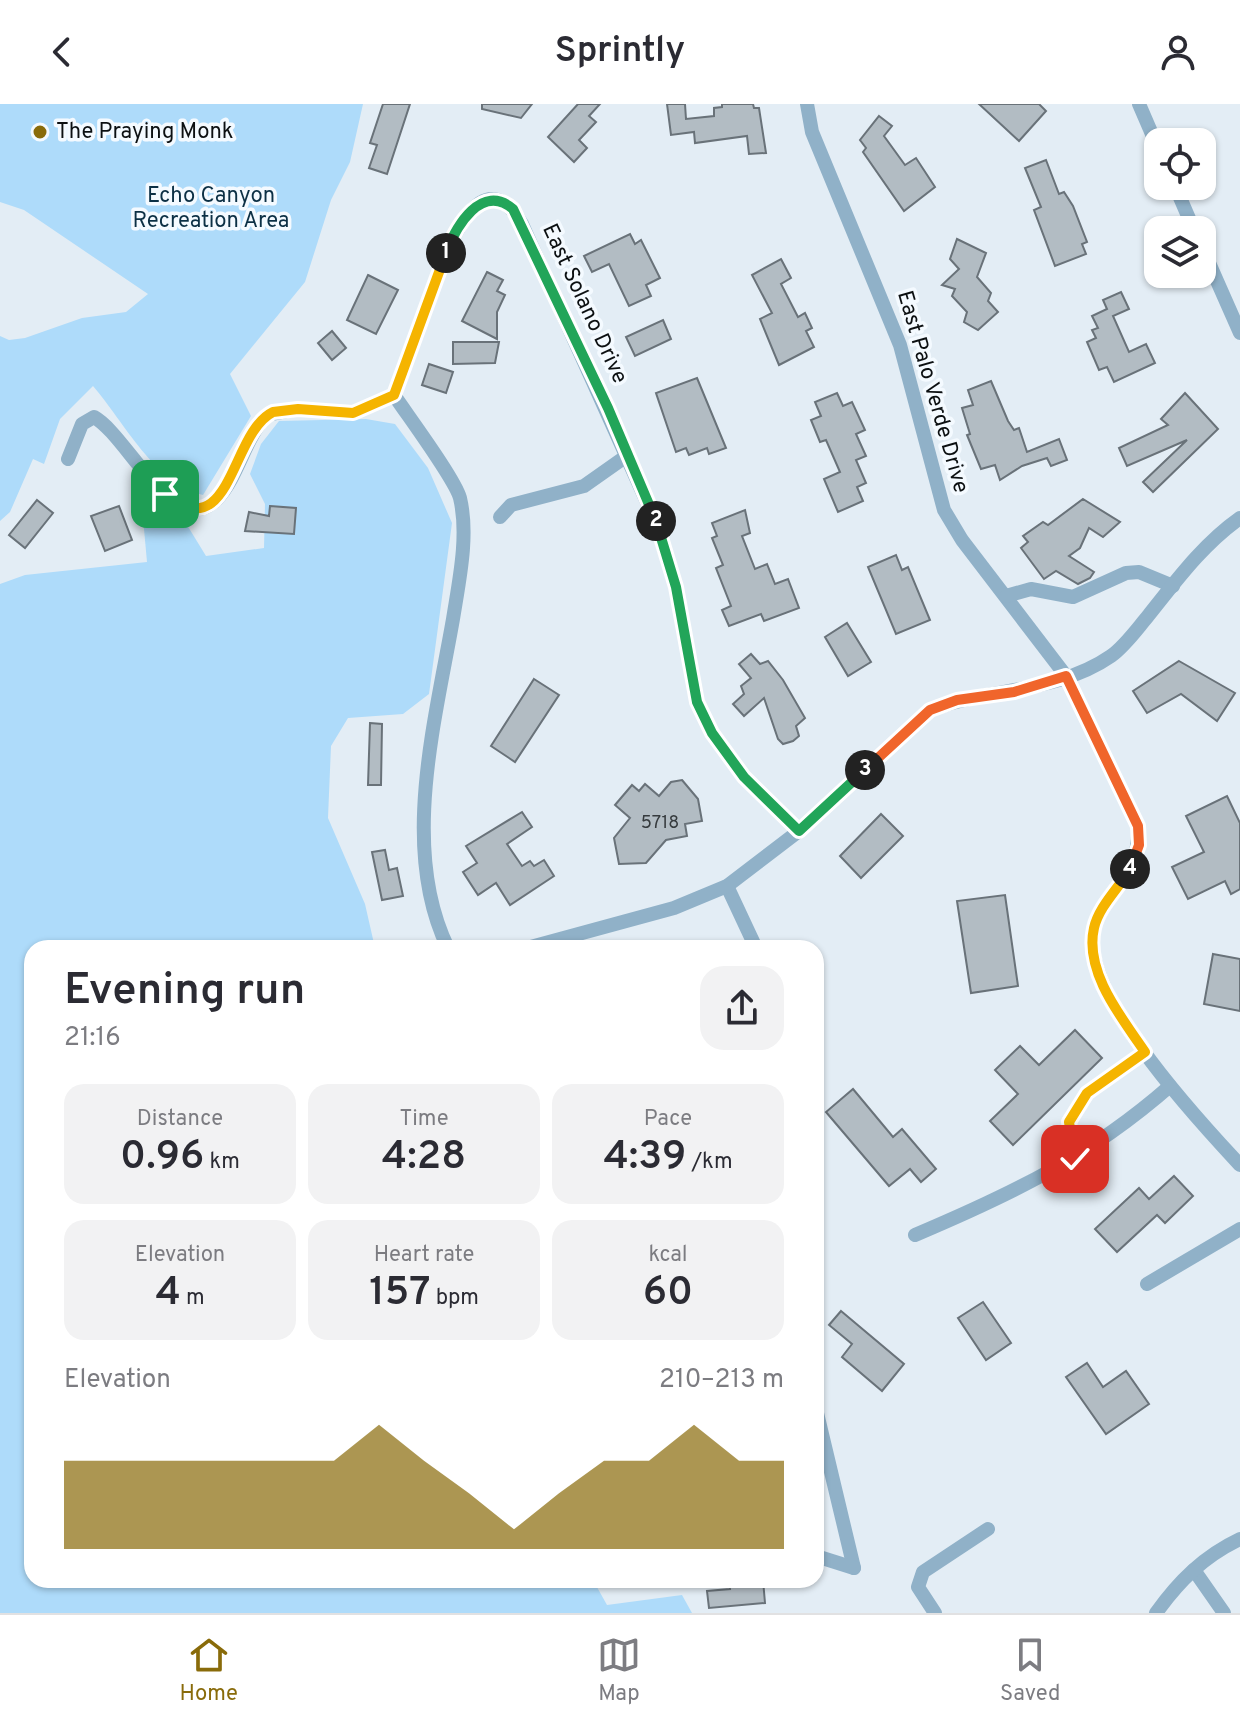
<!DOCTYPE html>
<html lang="en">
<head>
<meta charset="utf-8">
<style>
  :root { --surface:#fff; --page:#f2f2f3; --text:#2b2b33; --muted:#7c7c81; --line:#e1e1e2; --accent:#896b0a }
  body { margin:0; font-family:Overpass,sans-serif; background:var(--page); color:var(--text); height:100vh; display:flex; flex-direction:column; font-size:30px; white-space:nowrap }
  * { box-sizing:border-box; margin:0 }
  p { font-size:26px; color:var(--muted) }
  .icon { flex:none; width:44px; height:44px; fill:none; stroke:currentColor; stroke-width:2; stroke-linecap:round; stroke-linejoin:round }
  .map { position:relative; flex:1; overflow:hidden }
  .sheet { position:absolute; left:24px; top:836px; width:800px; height:648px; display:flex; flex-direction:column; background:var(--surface); border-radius:24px; box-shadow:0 2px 6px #0004 }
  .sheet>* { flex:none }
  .tools { position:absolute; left:1144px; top:24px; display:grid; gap:16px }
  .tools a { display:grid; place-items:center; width:72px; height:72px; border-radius:16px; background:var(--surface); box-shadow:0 2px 6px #0004; font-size:40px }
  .pin { position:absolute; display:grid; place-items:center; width:68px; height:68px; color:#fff; margin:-34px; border-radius:16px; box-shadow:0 4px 12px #0006 }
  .km { position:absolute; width:40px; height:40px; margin:-20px; border-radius:50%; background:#222; color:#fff; font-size:22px; line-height:40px; text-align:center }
  .round { display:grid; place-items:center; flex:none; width:84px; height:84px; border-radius:24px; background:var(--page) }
  .overview { display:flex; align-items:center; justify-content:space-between; height:136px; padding:0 40px }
  h1 { font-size:44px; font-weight:600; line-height:60px }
  .figures { display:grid; grid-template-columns:repeat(3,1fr); gap:12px; height:136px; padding:8px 40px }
  .figures div { display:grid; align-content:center; border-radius:20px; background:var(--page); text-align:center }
  .figures b { font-size:40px; font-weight:600 }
  .figures small { font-size:22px; font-weight:400 }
  .figures p { font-size:22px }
  .chart { height:224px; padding:16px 40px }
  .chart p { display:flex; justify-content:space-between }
  .chart svg { width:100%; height:144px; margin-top:8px; fill:var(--accent); opacity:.7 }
  header { display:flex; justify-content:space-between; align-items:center; height:104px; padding:0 40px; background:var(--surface); font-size:36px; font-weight:600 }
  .dock { display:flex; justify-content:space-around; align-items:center; height:112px; border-top:2px solid var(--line); background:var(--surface); font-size:22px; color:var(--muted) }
  .dock a { display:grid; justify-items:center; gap:4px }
  .dock .on { color:var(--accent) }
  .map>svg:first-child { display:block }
</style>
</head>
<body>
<header><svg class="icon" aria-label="back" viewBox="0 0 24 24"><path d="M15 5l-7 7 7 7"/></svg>Sprintly<svg class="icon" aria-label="person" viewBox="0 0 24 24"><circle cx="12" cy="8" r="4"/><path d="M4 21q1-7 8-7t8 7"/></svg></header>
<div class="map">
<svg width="1240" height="1509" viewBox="0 0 1240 1509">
  <rect width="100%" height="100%" fill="#e3edf5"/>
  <g fill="#aedbfa">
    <path d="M0,0H363L350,58L331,96L305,178L230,270L251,312L203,391C155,380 124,318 93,282L60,315L44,360L33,355L10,408L0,417V232L9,236L25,234L82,214L126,208L148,190L24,106L0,98Z"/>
    <polygon points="366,315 395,320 428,364 452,419 429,590 403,610 348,614 331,642 328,714 365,800 375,844 32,844 32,1476 593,1476 607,1501 682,1491 692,1509 0,1509 0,480 25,471 147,458 143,414 187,421 206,452 264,444 265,400 250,370 261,340 279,317"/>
  </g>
  <g fill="#b2bcc3" stroke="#697279" stroke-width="2">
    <polygon points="383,0 410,0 387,70 369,64 377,41 370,39"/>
    <polygon points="482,0 532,0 521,14 482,5"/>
    <polygon points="578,0 600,0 589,12 596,18 579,36 587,44 574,58 548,33"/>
    <polygon points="667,0 685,0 686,15 714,12 714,4 722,3 722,0 753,0 754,4 759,4 766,49 749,50 747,32 695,39 694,28 671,31"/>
    <polygon points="979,0 1039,0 1046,7 1019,37"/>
    <polygon points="879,12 892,22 884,32 905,61 916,54 935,83 904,107 863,48 866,44 860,36"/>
    <polygon points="1046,56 1059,90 1064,88 1073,102 1087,138 1082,140 1086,150 1055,162 1034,106 1041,103 1025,64"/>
    <polygon points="630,130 635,140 641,136 660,174 646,181 651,192 629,202 609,160 592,168 584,152"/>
    <polygon points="957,135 986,149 977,173 991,189 988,197 998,208 978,226 964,218 967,208 952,192 955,185 942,181 959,165 950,155"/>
    <polygon points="781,155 791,174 781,180 798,213 805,209 812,224 806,227 814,243 779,261 760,215 772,209 752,171"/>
    <polygon points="487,168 503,176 497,187 505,191 497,208 497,235 462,217"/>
    <polygon points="368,171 398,186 376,230 347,216"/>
    <polygon points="1121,188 1129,205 1113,212 1129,248 1146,240 1155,259 1114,278 1107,263 1099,266 1087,238 1096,234 1092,226 1098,224 1092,212 1107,205 1103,196"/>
    <polygon points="663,216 671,235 635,252 626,233"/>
    <polygon points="332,227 346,244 332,256 318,239"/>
    <polygon points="453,238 499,238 495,259 453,260"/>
    <polygon points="429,260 453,268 446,289 422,281"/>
    <polygon points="697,274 726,344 709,350 707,344 689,351 686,344 676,348 656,289"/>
    <polygon points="991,277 1008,317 1014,326 1019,324 1027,348 1059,335 1067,356 1051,362 1047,354 1022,362 1000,376 995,361 981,365 967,331 970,330 962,304 973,301 968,286"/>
    <polygon points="837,289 843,302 852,298 865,326 856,330 866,352 856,356 866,379 857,383 863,397 838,408 824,375 840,368 826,336 820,338 811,316 821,312 815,298"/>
    <polygon points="1185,289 1218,325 1153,388 1143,378 1187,336 1127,362 1119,344 1168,321 1161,315"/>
    <polygon points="1083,395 1120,418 1103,433 1089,424 1080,444 1069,452 1094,468 1090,474 1078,480 1056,467 1044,475 1021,444 1028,438 1023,432 1043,418 1048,421"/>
    <polygon points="37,396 53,409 25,444 9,431"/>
    <polygon points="119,402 132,436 105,447 91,412"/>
    <polygon points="270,402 296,404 294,430 245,427 249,408 269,412"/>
    <polygon points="745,406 750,429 742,432 755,465 767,460 775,480 788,475 799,504 764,517 761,510 729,522 722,506 731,502 716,464 723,461 712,434 717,432 712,419"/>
    <polygon points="896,451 902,466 908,463 930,516 896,530 868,463"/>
    <polygon points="847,519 871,558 848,572 825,533"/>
    <polygon points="751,550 760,560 768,557 783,576 805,614 796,622 799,632 793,637 783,640 778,635 764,594 744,612 733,600 744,590 741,582 751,574 739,560"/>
    <polygon points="1179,557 1235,589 1217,617 1181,590 1147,609 1133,587"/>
    <polygon points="534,575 559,591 515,658 491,642"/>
    <polygon points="370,619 382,620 381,681 368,681"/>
    <polygon points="682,676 698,695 702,717 685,720 687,732 666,736 646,759 619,760 614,734 630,714 615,701 632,681 639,687 645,680 659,692 671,678"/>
    <polygon points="1227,692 1240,719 1240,785 1231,790 1225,777 1188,795 1172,763 1204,748 1186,712"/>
    <polygon points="522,708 532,723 507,740 522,762 530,757 534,762 544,756 554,772 510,801 496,779 478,791 463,768 477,759 466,742"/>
    <polygon points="881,710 903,732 861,774 840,752"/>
    <polygon points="385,746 389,766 397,764 403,792 382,796 372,748"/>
    <polygon points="1005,791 1018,882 971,889 957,797"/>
    <polygon points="1213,850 1240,855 1240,907 1204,900"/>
    <polygon points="1075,926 1102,954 1013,1041 990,1017 1018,990 995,966 1020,942 1039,961"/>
    <polygon points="853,985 893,1033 902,1025 936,1065 921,1078 910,1065 889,1082 826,1008"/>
    <polygon points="1174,1072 1193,1092 1165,1119 1157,1111 1117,1148 1095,1125 1139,1084 1149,1095"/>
    <polygon points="983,1198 1011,1239 986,1256 958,1214"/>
    <polygon points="841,1207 904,1260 882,1287 842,1253 852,1240 829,1221"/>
    <polygon points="1087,1259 1103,1283 1126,1267 1149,1300 1106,1330 1066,1273"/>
    <polygon points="729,1476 763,1476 765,1499 709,1504 707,1487 730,1485"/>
  </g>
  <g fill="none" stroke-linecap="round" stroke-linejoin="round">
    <g stroke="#90b1c8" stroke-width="14">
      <path d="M807,0L812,28L900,241L944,406L962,436L1066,572L1138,722C1141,769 1110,781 1095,820C1073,883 1199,1017 1240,1061"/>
      <polyline points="1139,0 1158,44"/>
      <polyline points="1175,82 1194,126"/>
      <polyline points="1202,143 1240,229"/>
      <path d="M394,291C405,262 415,232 426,203C439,169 476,42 522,120L655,416L676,483L697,598L712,629L744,673L799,727"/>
      <path d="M68,355L82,320L94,313C127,331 175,438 217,395C239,372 244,335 267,311L298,305L353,309L394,291C408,312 455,375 460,394C469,432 459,477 453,515C435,618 400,746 448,844"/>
      <polyline points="500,413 511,401 584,382 628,351"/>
      <polyline points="1006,492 1031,485 1073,493 1126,469 1139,468 1173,482"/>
      <polyline points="727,782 756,844"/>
      <path d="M527,844L674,804L727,782L799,727L930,606C988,584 1058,589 1111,552C1125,542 1137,525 1148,512C1176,477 1203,440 1240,414"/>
      <polyline points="1075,1055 1069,1018 1087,989 1145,948"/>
      <path d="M915,1131C1012,1090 1089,1053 1170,982"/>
      <polyline points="1147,1180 1240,1125"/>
      <polyline points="816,1305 854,1464"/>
      <polyline points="816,1452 854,1464"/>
      <polyline points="1194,1466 1224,1509"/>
      <polyline points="935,1509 918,1483 923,1468 988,1425"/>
      <path d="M1156,1509C1179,1477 1204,1452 1240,1435"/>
    </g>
  </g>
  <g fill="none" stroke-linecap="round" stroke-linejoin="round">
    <g stroke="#fff" stroke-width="16">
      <path id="split-1" d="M165,390C232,444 230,329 273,308L298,305L353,309L394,291L446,149"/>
    </g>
    <g stroke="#fff" stroke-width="16">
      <path id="split-2" d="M446,149C456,122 482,78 513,105L608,304L656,417"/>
    </g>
    <g stroke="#fff" stroke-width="16">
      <polyline id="split-3" points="656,417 676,483 697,598 712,629 744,673 799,727 865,666"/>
    </g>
    <g stroke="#fff" stroke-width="16">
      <polyline id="split-4" points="865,666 930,606 957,596 1014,588 1066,572 1138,722 1139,741 1130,765"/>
    </g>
    <g stroke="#fff" stroke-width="16">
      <path id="split-5" d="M1075,1055L1069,1018L1087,989L1145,948C1122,914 1084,868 1094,824C1099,802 1119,784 1130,765"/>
    </g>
    <use href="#split-1" stroke="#f5b400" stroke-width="10"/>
    <use href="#split-2" stroke="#22a559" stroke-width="10"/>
    <use href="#split-3" stroke="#22a559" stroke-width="10"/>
    <use href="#split-4" stroke="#f0652b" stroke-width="10"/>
    <use href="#split-5" stroke="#f5b400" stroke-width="10"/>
  </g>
  <circle fill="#896b0a" stroke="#f4faff" stroke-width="3" cx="40" cy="28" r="8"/>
  <g text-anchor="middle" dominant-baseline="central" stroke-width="7" stroke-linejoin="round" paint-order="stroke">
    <g font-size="18" fill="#363b3e">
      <text x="660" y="719">5718</text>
    </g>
    <g font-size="22" fill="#0c1012" stroke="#f4faff" text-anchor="start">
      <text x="56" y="28">The Praying Monk</text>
    </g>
    <g font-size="22" fill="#0c3045" stroke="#f4faff">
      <text x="211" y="92">Echo Canyon<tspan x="211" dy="25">Recreation Area</tspan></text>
    </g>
    <g font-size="22" fill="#0c1012" stroke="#f4faff">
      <text transform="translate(584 200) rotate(65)">East Solano Drive</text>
      <text transform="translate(932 288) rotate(74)">East Palo Verde Drive</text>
    </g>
  </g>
</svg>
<div class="tools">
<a><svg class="icon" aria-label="locate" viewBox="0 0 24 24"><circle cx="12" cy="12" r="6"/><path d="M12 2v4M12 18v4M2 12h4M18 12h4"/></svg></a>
<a><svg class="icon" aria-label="layers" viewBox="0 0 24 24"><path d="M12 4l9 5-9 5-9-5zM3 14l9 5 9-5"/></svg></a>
</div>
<div class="pin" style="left:165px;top:390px;background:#1e9e55"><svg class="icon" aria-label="arrive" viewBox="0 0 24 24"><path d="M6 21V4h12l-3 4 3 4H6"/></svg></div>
<div class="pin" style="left:1075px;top:1055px;background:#d93025"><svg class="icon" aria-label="check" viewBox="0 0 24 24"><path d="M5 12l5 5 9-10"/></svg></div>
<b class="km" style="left:446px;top:149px">1</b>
<b class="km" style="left:656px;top:417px">2</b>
<b class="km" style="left:865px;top:666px">3</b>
<b class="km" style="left:1130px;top:765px">4</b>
<section class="sheet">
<div class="overview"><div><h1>Evening run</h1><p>21:16</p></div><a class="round"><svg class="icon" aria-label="share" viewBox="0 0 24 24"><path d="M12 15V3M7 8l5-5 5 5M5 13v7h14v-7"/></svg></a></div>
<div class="figures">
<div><p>Distance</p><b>0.96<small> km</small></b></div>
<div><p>Time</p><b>4:28</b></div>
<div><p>Pace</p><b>4:39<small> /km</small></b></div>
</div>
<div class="figures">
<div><p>Elevation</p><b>4<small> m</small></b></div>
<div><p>Heart rate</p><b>157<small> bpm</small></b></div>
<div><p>kcal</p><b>60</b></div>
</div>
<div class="chart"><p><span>Elevation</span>210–213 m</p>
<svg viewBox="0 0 160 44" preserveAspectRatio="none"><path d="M0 44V17L10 17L20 17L30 17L40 17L50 17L60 17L70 6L80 17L90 27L100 38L110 27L120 17L130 17L140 6L150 17L160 17V44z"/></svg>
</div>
</section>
</div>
<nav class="dock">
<a class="on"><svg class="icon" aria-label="home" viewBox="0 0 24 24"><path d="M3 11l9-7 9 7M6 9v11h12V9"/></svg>Home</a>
<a><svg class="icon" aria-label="map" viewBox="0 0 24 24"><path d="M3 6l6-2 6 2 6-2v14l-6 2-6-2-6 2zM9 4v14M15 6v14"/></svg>Map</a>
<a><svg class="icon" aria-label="saved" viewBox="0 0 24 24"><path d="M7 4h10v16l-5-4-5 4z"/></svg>Saved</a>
</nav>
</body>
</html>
